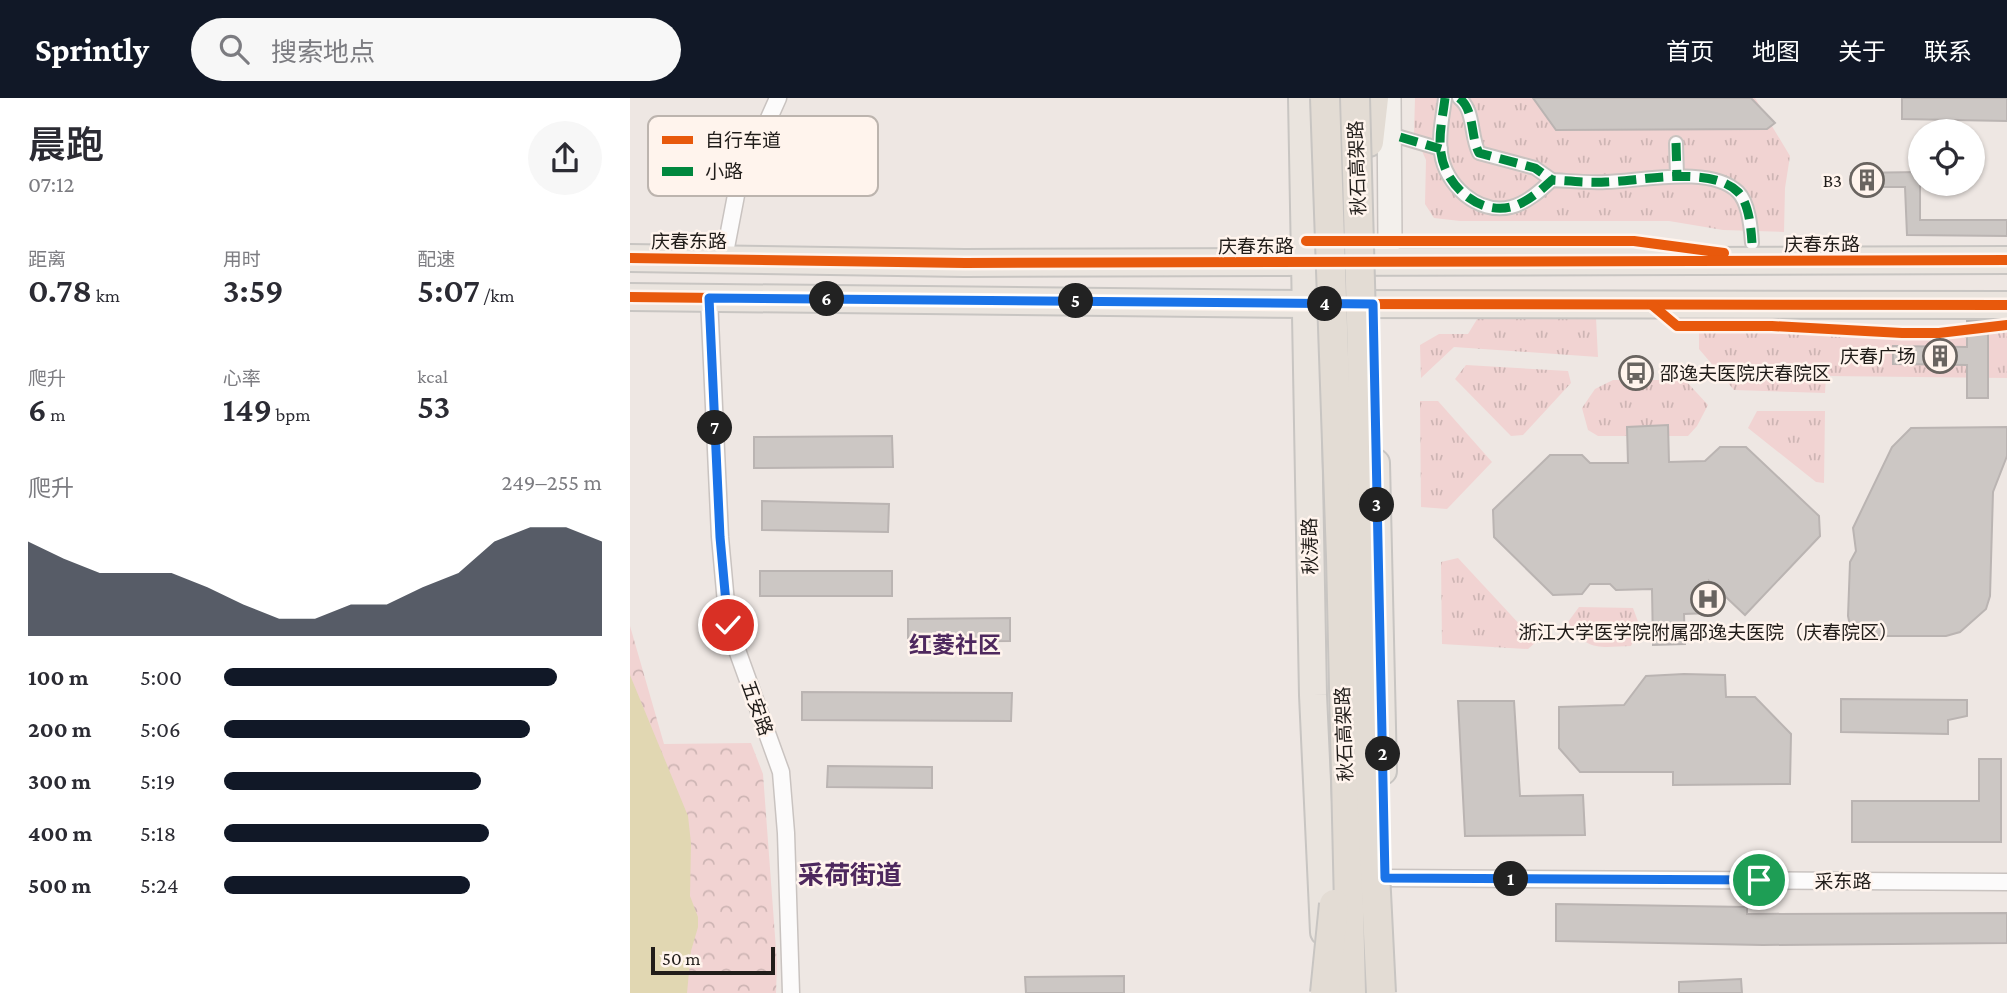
<!DOCTYPE html>
<html lang="zh">
<head>
<meta charset="utf-8">
<style>
  :root { --surface:#fff; --page:#f7f7f7; --text:#2b2b33; --muted:#7c7c81; --accent:#111827 }
  body { margin:0; font-family:"Crimson Pro","Noto Sans SC",serif; background:var(--page); color:var(--text); height:100vh; display:flex; flex-direction:column; font-size:26px; white-space:nowrap }
  * { box-sizing:border-box; margin:0 }
  p { font-size:23px; color:var(--muted) }
  .icon { flex:none; width:38px; height:38px; fill:none; stroke:currentColor; stroke-width:2; stroke-linecap:round; stroke-linejoin:round }
  .map { position:relative; flex:1; overflow:hidden }
  .side { display:flex; flex-direction:column; background:var(--surface); width:630px }
  .side>* { flex:none }
  .tools { position:absolute; left:1278px; top:21px; display:grid; gap:14px }
  .tools a { display:grid; place-items:center; width:77px; height:77px; border-radius:50%; background:var(--surface); box-shadow:0 2px 5px #0004; font-size:35px }
  .scale { position:absolute; left:21px; bottom:18px; width:124px; box-sizing:border-box; padding-left:7px; border:4px solid #211d1a; border-top:0; font-size:19px; line-height:24px; white-space:nowrap; color:#211d1a; -webkit-text-stroke:5px #fff4ed; paint-order:stroke }
  .pin { position:absolute; display:grid; place-items:center; width:60px; height:60px; color:#fff; margin:-30px; border:4px solid #fff; border-radius:50%; box-shadow:0 2px 7px #0007 }
  .km { position:absolute; width:35px; height:35px; margin:-18px; border-radius:50%; background:#222; color:#fff; font-size:19px; line-height:35px; text-align:center }
  .round { display:grid; place-items:center; flex:none; width:74px; height:74px; border-radius:37px; background:var(--page) }
  .overview { display:flex; align-items:center; justify-content:space-between; height:119px; padding:0 28px }
  h1 { font-size:38px; font-weight:600; line-height:52px }
  .metrics { display:grid; grid-template-columns:repeat(3,1fr); gap:10px; height:119px; padding:7px 28px }
  .metrics div { display:grid; align-content:center }
  .metrics b { font-size:35px; font-weight:600 }
  .metrics small { font-size:19px; font-weight:400 }
  .metrics p { font-size:19px }
  .chart { height:196px; padding:14px 28px }
  .chart p { display:flex; justify-content:space-between }
  .chart svg { width:100%; height:126px; margin-top:7px; fill:var(--accent); opacity:.7 }
  ul { padding:0 28px; list-style:none; font-size:23px }
  li { display:grid; grid-template-columns:112px 84px 1fr; align-items:center; height:52px }
  li i { height:18px; border-radius:9px; background:var(--accent) }
  header { display:flex; align-items:center; gap:42px; box-sizing:border-box; height:98px; padding:0 35px; background:var(--accent); color:#fff }
  header strong { font-size:33px }
  nav { display:flex; gap:38px; margin-inline-start:auto; font-size:24px }
  .search { width:490px; height:63px; background:var(--page); display:flex; align-items:center; gap:18px; box-sizing:border-box; padding:0 24px; border-radius:38px; color:var(--muted); font-size:26px }
  main { display:flex; flex:1; min-height:0 }
  .map>svg:first-child { display:block }
</style>
</head>
<body>
<header>
<strong>Sprintly</strong>
<div class="search"><svg class="icon" aria-label="search" viewBox="0 0 24 24"><circle cx="10" cy="10" r="6"/><path d="M15 15l6 6"/></svg>搜索地点</div>
<nav><a>首页</a><a>地图</a><a>关于</a><a>联系</a></nav>
</header>
<main>
<section class="side">
<div class="overview"><div><h1>晨跑</h1><p>07:12</p></div><a class="round"><svg class="icon" aria-label="share" viewBox="0 0 24 24"><path d="M12 15V3M7 8l5-5 5 5M5 13v7h14v-7"/></svg></a></div>
<div class="metrics">
<div><p>距离</p><b>0.78<small> km</small></b></div>
<div><p>用时</p><b>3:59</b></div>
<div><p>配速</p><b>5:07<small> /km</small></b></div>
</div>
<div class="metrics">
<div><p>爬升</p><b>6<small> m</small></b></div>
<div><p>心率</p><b>149<small> bpm</small></b></div>
<div><p>kcal</p><b>53</b></div>
</div>
<div class="chart"><p><span>爬升</span>249–255 m</p>
<svg viewBox="0 0 160 44" preserveAspectRatio="none"><path d="M0 44V11L10 17L20 22L30 22L40 22L50 27L60 33L70 38L80 38L90 33L100 33L110 27L120 22L130 11L140 6L150 6L160 11V44z"/></svg>
</div>
<ul>
<li><b>100 m</b>5:00<i style="width:88%"></i></li>
<li><b>200 m</b>5:06<i style="width:81%"></i></li>
<li><b>300 m</b>5:19<i style="width:68%"></i></li>
<li><b>400 m</b>5:18<i style="width:70%"></i></li>
<li><b>500 m</b>5:24<i style="width:65%"></i></li>
</ul>
</section>
<div class="map">
<svg width="1377" height="895" viewBox="0 0 1377 895">
  <defs>
    <pattern id="grass-tufts" width="24" height="20" patternUnits="userSpaceOnUse" patternTransform="scale(1.75)"><rect width="24" height="20" fill="#f1d3d2"/><path d="M3 7l-1-3M5 7V3M7 7l1-3M15 17l-1-3M17 17v-4M19 17l1-3" fill="none" stroke="#ceb5b4"/></pattern>
    <pattern id="park-crowns" width="20" height="18" patternUnits="userSpaceOnUse" patternTransform="scale(1.75)"><rect width="20" height="18" fill="#f1d3d2"/><path d="M2 6a3 3 0 1 1 6 0M12 15a3 3 0 1 1 6 0" fill="none" stroke="#ceb5b4"/></pattern>
  </defs>
  <rect width="100%" height="100%" fill="#eee7e3"/>
  <g fill="url(#grass-tufts)">
    <polygon points="785,0 1125,0 1160,58 1155,90 1154,134 1093,132 1039,123 830,123 804,120 795,106 796,62 784,35"/>
    <polygon points="849,218 966,220 968,259 824,249 791,280 790,247 809,236 838,236"/>
    <polygon points="1377,234 1377,280 1196,278 1195,295 1104,292 1069,251 1069,235"/>
    <polygon points="836,267 938,273 941,285 893,337 881,338 825,281"/>
    <polygon points="983,282 1055,282 1078,307 1067,328 1058,338 968,338 958,332 952,310 965,291"/>
    <polygon points="790,303 808,303 862,364 817,411 791,409"/>
    <polygon points="1127,313 1195,313 1194,385 1186,384 1118,330"/>
    <polygon points="828,460 906,544 898,551 812,546 811,464"/>
    <path d="M949,509L1003,510L1010,529L1001,548C969,549 957,554 938,524Z"/>
  </g>
  <polygon fill="url(#park-crowns)" points="0,528 34,646 121,645 133,676 147,865 146,895 0,895"/>
  <polygon fill="#e1d7b2" points="0,577 58,718 61,745 60,798 68,819 68,829 61,853 57,895 0,895"/>
  <g fill="#ccc7c4" stroke="#bab4b2" stroke-width="2">
    <polygon points="903,0 1121,0 1145,25 1137,31 926,32"/>
    <polygon points="1272,0 1377,0 1377,23 1272,21"/>
    <polygon points="1290,74 1290,122 1377,122 1377,138 1277,137 1275,89 1222,89 1221,75"/>
    <polygon points="1337,223 1377,223 1377,232 1358,231 1358,300 1337,300 1337,267 1263,266 1263,248 1337,249"/>
    <polygon points="1038,327 1039,364 1075,363 1090,349 1116,349 1189,418 1190,438 1115,517 1079,483 1080,515 1054,516 1055,546 1023,547 1022,491 986,492 980,486 960,486 952,496 923,497 864,439 863,412 920,357 952,357 960,365 998,365 997,329"/>
    <polygon points="1377,329 1377,358 1363,394 1360,498 1356,511 1330,534 1316,538 1228,538 1221,533 1218,518 1220,464 1226,453 1223,430 1262,349 1281,330"/>
    <polygon points="262,338 263,369 124,370 124,339"/>
    <polygon points="132,403 259,406 258,434 132,432"/>
    <rect x="130" y="473" width="132" height="25"/>
    <polygon points="380,520 380,543 278,544 278,521"/>
    <polygon points="1054,576 1095,577 1096,599 1125,599 1161,636 1160,686 1043,687 1043,674 950,674 929,650 929,609 994,607 1016,578"/>
    <polygon points="172,594 382,595 381,623 172,622"/>
    <polygon points="1211,601 1337,602 1337,618 1318,622 1318,636 1211,634"/>
    <polygon points="828,603 884,603 890,698 953,697 955,737 835,738"/>
    <polygon points="1349,661 1371,661 1371,744 1222,744 1222,703 1349,703"/>
    <polygon points="198,668 302,669 302,690 197,689"/>
    <polygon points="926,806 1117,809 1117,816 1377,815 1377,845 1133,847 926,843"/>
    <polygon points="494,878 494,895 396,895 395,879"/>
    <polygon points="1111,881 1112,895 1049,895 1049,884"/>
  </g>
  <g fill="none" stroke-linecap="round" stroke-linejoin="round">
    <g stroke="#c9c3c0" stroke-width="16">
      <g id="pedestrian">
        <path d="M815,0C813,18 808,37 811,55C815,87 848,117 881,109C897,105 911,92 922,82C940,83 959,85 976,84C1011,83 1081,67 1108,94C1119,105 1121,130 1122,145"/>
        <path d="M829,0C845,12 840,38 849,55L905,70L922,82"/>
        <polyline points="770,39 811,51"/>
        <polyline points="1046,45 1047,78"/>
      </g>
    </g>
    <g stroke="#c9c3c0" stroke-width="19">
      <g id="minor">
        <polyline points="94,160 107,92 148,0"/>
        <polyline points="79,200 90,439 98,527 151,674 156,735 161,895"/>
        <polyline points="755,780 1377,784"/>
      </g>
    </g>
    <g stroke="#c9c3c0" stroke-width="26">
      <polyline id="secondary" points="742,165 760,143 759,0"/>
    </g>
    <g stroke="#c8c5c2" stroke-width="30">
      <g id="primary">
        <polyline points="672,0 683,597 694,834"/>
        <polyline points="0,160 335,165 1377,162"/>
        <polyline points="0,199 676,206 1377,207"/>
        <polyline points="746,365 753,673"/>
      </g>
    </g>
    <g stroke="#c8c5c2" stroke-width="32">
      <polyline id="trunk" points="739,44 744,0"/>
    </g>
    <use href="#pedestrian" stroke="#fcfbfb" stroke-width="12"/>
    <use href="#minor" stroke="#fcfbfb" stroke-width="16"/>
    <use href="#secondary" stroke="#f3f0ec" stroke-width="23"/>
    <use href="#primary" stroke="#eae4de" stroke-width="26"/>
    <use href="#trunk" stroke="#e3dcd4" stroke-width="28"/>
    <g stroke="#c8c5c2" stroke-width="32" stroke-linecap="butt">
      <g id="trunk-bridge">
        <polyline points="695,0 711,459 721,895"/>
        <polyline points="725,0 732,258 734,553 751,895"/>
        <polyline points="695,895 704,806"/>
      </g>
    </g>
    <use href="#trunk-bridge" stroke="#e3dcd4" stroke-width="28"/>
    <g stroke="#00873e" stroke-width="9" stroke-dasharray="18 9" stroke-linecap="butt">
      <path d="M815,0C813,18 808,37 811,55C815,87 848,117 881,109C897,105 911,92 922,82C940,83 959,85 976,84C1011,83 1081,67 1108,94C1119,105 1121,130 1122,145"/>
      <path d="M829,0C845,12 840,38 849,55L905,70L922,82"/>
      <polyline points="770,39 811,51"/>
      <polyline points="1046,45 1047,78"/>
    </g>
    <g stroke="#fff4ed" stroke-width="15">
      <g id="cycleway">
        <polyline points="676,143 1004,143 1094,155"/>
        <polyline points="0,160 335,165 1377,162"/>
        <polyline points="0,199 676,206 1377,207"/>
        <polyline points="1022,207 1047,228 1142,228 1272,235 1309,235 1377,227"/>
      </g>
    </g>
    <use href="#cycleway" stroke="#e8590c" stroke-width="10"/>
  </g>
  <g fill="none" stroke-linecap="round" stroke-linejoin="round">
    <g stroke="#fff" stroke-width="14">
      <polyline id="route" points="98,527 90,439 79,200 743,206 755,780 1129,782"/>
    </g>
    <use href="#route" stroke="#1a73e8" stroke-width="9"/>
  </g>
  <defs>
    <g id="building-ring" transform="scale(1.75)"><circle r="9.5" fill="#fff4ed" stroke="#696460" stroke-width="1.5"/><path d="M-4-6H4V6H1V3H-1V6H-4ZM-2.5-4.3h1.7v1.8h-1.7ZM.8-4.3h1.7v1.8H.8ZM-2.5-1h1.7V.8h-1.7ZM.8-1h1.7V.8H.8Z" fill="#696460"/></g>
    <g id="bus-ring" transform="scale(1.75)"><circle r="9.5" fill="#fff4ed" stroke="#696460" stroke-width="1.5"/><path d="M-5-6H5V4H4V6H2V4H-2V6H-4V4H-5ZM-3.5-4V0h7V-4ZM-3.5 1.2v1.5H-2V1.2ZM2 1.2v1.5H3.5V1.2Z" fill="#696460"/></g>
    <g id="hospital-ring" transform="scale(1.75)"><circle r="9.5" fill="#fff4ed" stroke="#696460" stroke-width="1.5"/><path d="M-5-5h3v3.5h4V-5h3V5h-3V1.5h-4V5h-3Z" fill="#696460"/></g>
  </defs>
  <g fill-rule="evenodd">
    <use href="#building-ring" x="1237" y="82"/>
    <use href="#building-ring" x="1310" y="258"/>
    <use href="#bus-ring" x="1006" y="275"/>
    <use href="#hospital-ring" x="1078" y="501"/>
  </g>
  <g text-anchor="middle" dominant-baseline="central" stroke-width="5" stroke-linejoin="round" paint-order="stroke">
    <g font-size="19" fill="#211d1a" stroke="#fff4ed">
      <text transform="translate(727 70) rotate(-92)">秋石高架路</text>
      <text x="59" y="143">庆春东路</text>
      <text x="1192" y="146">庆春东路</text>
      <text x="626" y="148">庆春东路</text>
      <text transform="translate(680 448) rotate(-91)">秋涛路</text>
      <text transform="translate(127 610) rotate(70)">五安路</text>
      <text transform="translate(714 636) rotate(-92)">秋石高架路</text>
      <text x="1213" y="783">采东路</text>
    </g>
    <g font-size="19" fill="#211d1a" stroke="#fff4ed" text-anchor="end">
      <text x="1212" y="82">B3</text>
      <text x="1286" y="258">庆春广场</text>
      <text x="1030" y="275" text-anchor="start">邵逸夫医院庆春院区</text>
      <text x="1078" y="534" text-anchor="middle">浙江大学医学院附属邵逸夫医院（庆春院区）</text>
    </g>
    <g font-size="23" font-weight="bold" fill="#4e285e" stroke="#fff4ed">
      <text x="325" y="547">红菱社区</text>
    </g>
    <g font-size="26" font-weight="bold" fill="#4e285e" stroke="#fff4ed">
      <text x="220" y="777">采荷街道</text>
    </g>
  </g>
  <rect x="18" y="18" width="230" height="80" rx="10" fill="#fff4ed" stroke="#bcb4ae" stroke-width="2"/>
  <rect x="32" y="38" width="31" height="8" fill="#e8590c"/>
  <rect x="32" y="69" width="31" height="9" fill="#00873e"/>
  <g font-size="19" fill="#211d1a">
    <text x="75" y="49">自行车道</text>
    <text x="75" y="80">小路</text>
  </g>
</svg>
<div class="tools">
<a><svg class="icon" aria-label="locate" viewBox="0 0 24 24"><circle cx="12" cy="12" r="6"/><path d="M12 2v4M12 18v4M2 12h4M18 12h4"/></svg></a>
</div>
<div class="scale">50 m</div>
<div class="pin" style="left:1129px;top:782px;background:#1e9e55"><svg class="icon" aria-label="arrive" viewBox="0 0 24 24"><path d="M6 21V4h12l-3 4 3 4H6"/></svg></div>
<div class="pin" style="left:98px;top:527px;background:#d93025"><svg class="icon" aria-label="check" viewBox="0 0 24 24"><path d="M5 12l5 5 9-10"/></svg></div>
<b class="km" style="left:881px;top:781px">1</b>
<b class="km" style="left:753px;top:656px">2</b>
<b class="km" style="left:747px;top:407px">3</b>
<b class="km" style="left:695px;top:206px">4</b>
<b class="km" style="left:446px;top:203px">5</b>
<b class="km" style="left:197px;top:201px">6</b>
<b class="km" style="left:85px;top:330px">7</b>
</div>
</main>
</body>
</html>
